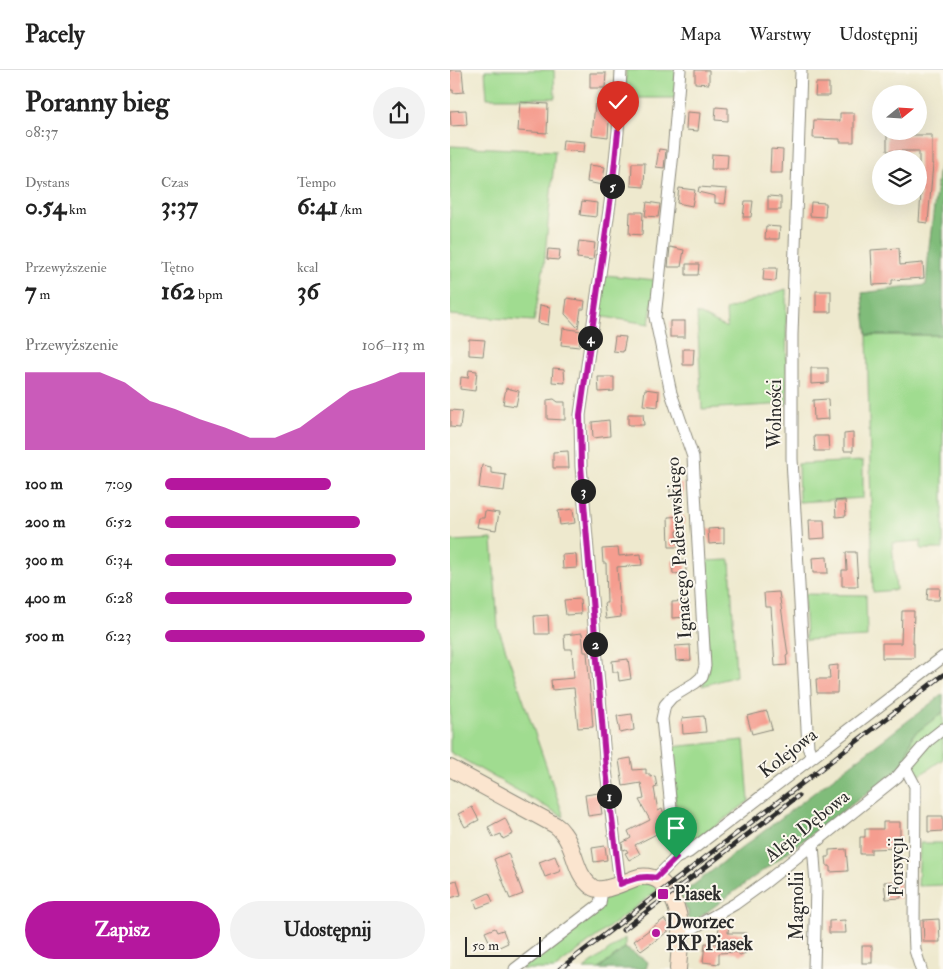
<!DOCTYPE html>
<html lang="pl">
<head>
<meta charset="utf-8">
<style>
  :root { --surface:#fff; --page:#f2f2f2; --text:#222; --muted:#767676; --line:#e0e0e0; --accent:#b5179e }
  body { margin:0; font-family:"IM FELL Double Pica",serif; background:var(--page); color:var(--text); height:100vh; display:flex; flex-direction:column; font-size:19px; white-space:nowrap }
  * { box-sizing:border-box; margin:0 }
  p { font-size:16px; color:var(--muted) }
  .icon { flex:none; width:28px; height:28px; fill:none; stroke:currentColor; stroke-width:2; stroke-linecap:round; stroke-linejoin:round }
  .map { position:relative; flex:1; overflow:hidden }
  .details { display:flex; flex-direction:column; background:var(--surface); width:450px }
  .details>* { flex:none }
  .needle { width:32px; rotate:72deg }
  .tools { position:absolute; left:422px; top:15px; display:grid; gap:10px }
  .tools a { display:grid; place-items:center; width:55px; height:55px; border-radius:50%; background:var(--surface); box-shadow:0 5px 20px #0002; font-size:25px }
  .scale { position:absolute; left:15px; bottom:12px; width:76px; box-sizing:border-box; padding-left:5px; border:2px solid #2b2b2b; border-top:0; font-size:14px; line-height:18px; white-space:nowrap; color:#2b2b2b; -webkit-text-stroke:4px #fbf7ec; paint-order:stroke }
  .pin { position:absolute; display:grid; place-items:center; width:42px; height:42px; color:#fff; margin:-51px -21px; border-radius:50% 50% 50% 0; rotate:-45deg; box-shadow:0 0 5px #0007 }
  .pin .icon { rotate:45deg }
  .km { position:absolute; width:25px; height:25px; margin:-12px; border-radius:50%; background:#222; color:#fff; font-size:14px; line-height:25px; text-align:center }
  .round { display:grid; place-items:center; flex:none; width:52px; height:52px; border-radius:26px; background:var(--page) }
  .head { display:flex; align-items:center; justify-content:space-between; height:85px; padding:0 25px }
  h1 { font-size:28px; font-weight:700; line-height:38px }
  .figures { display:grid; grid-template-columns:repeat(3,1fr); gap:8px; height:85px; padding:5px 25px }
  .figures div { display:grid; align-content:center }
  .figures b { font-size:25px; font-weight:700 }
  .figures small { font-size:14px; font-weight:400 }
  .figures p { font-size:14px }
  .chart { height:140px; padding:10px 25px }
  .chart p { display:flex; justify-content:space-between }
  .chart svg { width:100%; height:90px; margin-top:5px; fill:var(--accent); opacity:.7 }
  .cta { display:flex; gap:10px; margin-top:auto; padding:10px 25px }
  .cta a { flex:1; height:58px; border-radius:30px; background:var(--accent); color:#fff; font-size:20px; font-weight:700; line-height:58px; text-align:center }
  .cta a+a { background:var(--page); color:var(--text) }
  ul { padding:0 25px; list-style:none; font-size:16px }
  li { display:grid; grid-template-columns:80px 60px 1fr; align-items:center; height:38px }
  li i { height:12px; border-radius:6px; background:var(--accent) }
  header { display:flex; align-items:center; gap:30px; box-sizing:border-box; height:70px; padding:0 25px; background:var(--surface); border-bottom:1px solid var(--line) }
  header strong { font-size:24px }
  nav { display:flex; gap:28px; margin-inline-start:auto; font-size:18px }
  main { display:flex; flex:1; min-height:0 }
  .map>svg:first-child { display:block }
</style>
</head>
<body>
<header>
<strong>Pacely</strong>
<nav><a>Mapa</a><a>Warstwy</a><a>Udostępnij</a></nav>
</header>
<main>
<section class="details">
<div class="head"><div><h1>Poranny bieg</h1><p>08:37</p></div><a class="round"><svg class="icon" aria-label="share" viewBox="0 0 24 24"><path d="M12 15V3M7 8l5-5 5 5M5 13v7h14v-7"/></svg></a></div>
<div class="figures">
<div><p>Dystans</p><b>0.54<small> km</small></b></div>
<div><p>Czas</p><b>3:37</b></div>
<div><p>Tempo</p><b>6:41<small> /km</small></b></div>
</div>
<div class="figures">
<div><p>Przewyższenie</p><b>7<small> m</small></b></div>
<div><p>Tętno</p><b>162<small> bpm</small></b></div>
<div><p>kcal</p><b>36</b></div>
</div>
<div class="chart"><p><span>Przewyższenie</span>106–113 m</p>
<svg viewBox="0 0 160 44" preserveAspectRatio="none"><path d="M0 44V6L10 6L20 6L30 6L40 11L50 20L60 24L70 29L80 33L90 38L100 38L110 33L120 24L130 15L140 11L150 6L160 6V44z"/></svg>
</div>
<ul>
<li><b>100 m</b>7:09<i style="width:64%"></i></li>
<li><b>200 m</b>6:52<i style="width:75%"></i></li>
<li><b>300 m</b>6:34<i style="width:89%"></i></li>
<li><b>400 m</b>6:28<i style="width:95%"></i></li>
<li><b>500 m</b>6:23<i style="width:100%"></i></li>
</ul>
<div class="cta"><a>Zapisz</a><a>Udostępnij</a></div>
</section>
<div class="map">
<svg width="493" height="899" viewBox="0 0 493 899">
  <rect width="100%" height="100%" fill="#fbf7ec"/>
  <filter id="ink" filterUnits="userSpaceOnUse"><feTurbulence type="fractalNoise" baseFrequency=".02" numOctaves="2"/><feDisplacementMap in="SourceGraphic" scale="10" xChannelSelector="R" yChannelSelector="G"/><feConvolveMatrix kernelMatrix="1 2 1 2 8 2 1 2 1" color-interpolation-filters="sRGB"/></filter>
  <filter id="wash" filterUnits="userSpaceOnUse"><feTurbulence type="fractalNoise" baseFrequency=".0096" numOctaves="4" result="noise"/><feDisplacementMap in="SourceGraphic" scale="20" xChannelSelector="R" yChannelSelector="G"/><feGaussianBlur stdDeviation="1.12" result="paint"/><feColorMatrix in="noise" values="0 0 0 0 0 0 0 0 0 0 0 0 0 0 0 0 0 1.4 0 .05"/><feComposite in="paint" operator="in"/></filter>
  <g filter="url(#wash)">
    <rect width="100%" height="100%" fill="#eee9ce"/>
    <g fill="#a0dc90" stroke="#66845e">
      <polygon points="35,0 104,0 105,28 37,28"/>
      <polygon points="176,0 226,0 225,28 175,28"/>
      <polygon points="0,76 105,81 94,195 84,251 0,245"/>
      <polygon points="155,205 206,210 199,254 148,246"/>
      <polygon points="336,219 337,334 252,339 247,243 277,258 276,240"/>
      <polygon points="417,265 493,265 493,479 471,479 471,471 442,473 446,520 423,522"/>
      <polygon points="413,391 413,428 349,432 348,394"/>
      <polygon points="42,469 48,557 114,747 0,682 0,471"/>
      <polygon points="280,490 286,606 252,616 259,600 254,491"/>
      <polygon points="354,524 416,525 417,567 356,570"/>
      <polygon points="493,642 493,689 470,705 451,698 463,665"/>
      <polygon points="294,670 299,731 229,783 221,677"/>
      <polygon points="470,773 493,773 493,815 468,816"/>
      <polygon points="192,813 207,815 209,819 104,899 71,899 155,828"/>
      <polygon points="175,868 175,878 149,899 134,899"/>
    </g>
    <g fill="#80bc7a" stroke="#567452">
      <polygon points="489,97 493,98 493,265 417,265 412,223 476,215 479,177"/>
      <polygon points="493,624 493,642 463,665 451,698 238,856 238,841 229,826"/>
      <polygon points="175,878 198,892 196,899 149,899"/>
    </g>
    <g id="blocks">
      <g fill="#f59d8f">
        <polygon points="0,0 12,0 14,22 3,23 3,20 0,20"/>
        <polygon points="245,0 259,0 259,14 245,13"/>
        <polygon points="140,3 156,3 155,18 140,18"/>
        <polygon points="366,13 379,13 379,26 365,26"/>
        <polygon points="70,32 98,34 97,63 68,61"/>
        <polygon points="145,34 160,35 158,67 142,65"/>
        <polygon points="266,37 278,38 278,51 265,50"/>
        <polygon points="16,40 17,55 1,56 0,41"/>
        <polygon points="237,42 250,43 248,61 236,60"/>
        <polygon points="390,43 404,43 404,72 390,72 390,69 363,68 364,50 390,51"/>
        <polygon points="437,61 449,61 449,65 482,65 482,94 483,94 478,153 469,152 471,123 469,123 469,81 437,81"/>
        <polygon points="113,70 135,72 134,82 112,80"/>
        <polygon points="209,79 216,80 214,98 206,97"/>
        <polygon points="321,79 333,80 332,103 320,103"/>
        <polygon points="262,84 278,85 277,99 261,99"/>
        <polygon points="182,93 195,93 194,117 181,116"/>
        <polygon points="139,95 155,97 152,115 137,112"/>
        <polygon points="249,117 277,119 275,134 265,133 265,126 248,122"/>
        <polygon points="229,118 245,120 242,136 227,133"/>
        <polygon points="318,126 331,127 331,140 318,140"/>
        <polygon points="132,131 147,133 146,147 130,145"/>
        <polygon points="295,131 303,131 301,147 293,147"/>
        <polygon points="197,132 210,134 208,147 195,146"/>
        <polygon points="361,132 376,133 375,147 360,146"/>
        <polygon points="180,142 193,142 192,165 179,164"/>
        <polygon points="316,156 330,157 329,169 315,169"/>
        <polygon points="129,171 145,173 143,190 127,188"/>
        <polygon points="220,177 234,180 231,197 218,197"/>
        <polygon points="449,178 450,195 473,193 474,208 442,210 442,214 423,215 421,180"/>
        <polygon points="98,179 110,180 109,190 97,189"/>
        <polygon points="236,194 249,194 248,205 236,205"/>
        <polygon points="314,198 327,198 326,211 313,210"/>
        <rect x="366" y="221" width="15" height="21"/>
        <polygon points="117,228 135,231 134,239 131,239 128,258 115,244"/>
        <polygon points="90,235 100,237 98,255 88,253"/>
        <rect x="220" y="251" width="15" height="16"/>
        <polygon points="113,258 131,261 129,277 111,275"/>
        <polygon points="165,266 176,267 173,282 163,281"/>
        <polygon points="19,269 35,270 33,286 19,285"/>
        <polygon points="233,279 244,279 243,295 233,295"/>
        <polygon points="103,298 114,299 115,313 102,312"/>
        <polygon points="361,298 378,298 378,313 361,314"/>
        <polygon points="19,300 27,301 25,321 10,319 11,307 18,308"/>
        <polygon points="148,307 164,307 164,321 149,322"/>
        <polygon points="56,318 69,321 66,336 53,334"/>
        <polygon points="195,319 209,321 208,337 193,335"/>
        <polygon points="104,329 108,332 115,332 115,350 97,349 97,330"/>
        <polygon points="378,329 379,349 364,350 363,330"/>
        <polygon points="0,340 12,341 10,358 0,357"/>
        <polygon points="178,344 193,344 194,355 178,355"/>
        <polygon points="159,350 160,366 143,368 142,352"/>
        <polygon points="403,363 403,381 394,381 394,364"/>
        <polygon points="364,366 378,366 379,381 365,381"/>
        <polygon points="118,381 119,398 103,398 103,382"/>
        <polygon points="32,395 41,397 41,403 56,405 54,421 29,418"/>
        <polygon points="233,414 233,428 220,428 220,415"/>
        <polygon points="395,430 396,446 386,447 385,431"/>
        <polygon points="123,439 125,453 110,455 108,441"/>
        <polygon points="35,441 49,443 46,460 27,457 29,448 34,448"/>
        <polygon points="234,446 234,460 227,461 228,477 219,477 218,447"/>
        <polygon points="359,450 374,450 375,468 360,469"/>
        <polygon points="274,458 274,473 259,474 258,459"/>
        <polygon points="168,478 169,486 191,484 192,495 167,497 171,547 156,549 154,533 157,533 156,493 153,493 152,479"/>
        <polygon points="396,482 406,482 408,516 392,516 392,500 397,500"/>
        <polygon points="126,484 127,498 113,499 112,485"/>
        <polygon points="377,487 378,503 363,503 362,488"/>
        <polygon points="236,490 236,503 223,504 222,491"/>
        <polygon points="478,518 490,518 489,530 477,530"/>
        <polygon points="329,522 338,585 336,585 337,595 325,596 321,537 315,537 314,523"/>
        <polygon points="130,529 131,544 116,545 114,530"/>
        <polygon points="239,531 239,547 222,548 222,532"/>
        <polygon points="452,541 464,541 463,573 464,573 464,588 432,588 432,573 451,573"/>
        <polygon points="98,545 99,564 85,564 84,546"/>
        <polygon points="132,563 134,582 137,582 143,657 128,658 124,618 102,620 101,610 124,608 122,579 115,579 114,565"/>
        <polygon points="240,575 241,590 226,591 225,576"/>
        <polygon points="178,589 181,609 169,611 168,602 163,602 162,591"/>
        <polygon points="388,595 387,623 367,623 366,609 380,609 379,596"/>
        <polygon points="317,641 322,659 302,664 297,646"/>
        <polygon points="182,644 184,660 170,663 167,646"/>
        <polygon points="254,646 256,662 233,664 232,648"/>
        <polygon points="181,688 183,700 196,699 196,704 200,704 200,707 205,706 207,717 204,718 208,741 212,739 214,743 216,759 185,775 190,784 179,790 175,783 178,782 176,779 173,780 172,773 181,768 178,761 200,750 189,730 194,729 191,713 173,716 169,690"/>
        <polygon points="149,723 152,744 138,746 135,725"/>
        <polygon points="22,737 29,750 15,757 8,744"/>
        <polygon points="478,746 493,746 493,761 478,762"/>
        <polygon points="55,748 63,764 53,769 51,764 43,767 38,757"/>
        <polygon points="433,752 450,752 450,778 421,779 421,784 410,784 410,767 415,767 415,759 433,759"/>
        <polygon points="155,776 157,790 144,792 142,778"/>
        <polygon points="396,779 398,801 380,802 380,796 377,796 376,787 379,787 379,780"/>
        <polygon points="58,783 73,824 60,829 44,789"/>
        <polygon points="105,786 111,801 95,807 89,792"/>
        <polygon points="7,810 11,825 0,828 0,812"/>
        <polygon points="450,811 451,828 436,829 434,812"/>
        <polygon points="39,823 43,832 27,838 24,830"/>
        <polygon points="214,849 220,857 220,860 191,881 184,871"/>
        <polygon points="489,849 490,872 474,872 473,850"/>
        <polygon points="395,850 396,863 379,863 379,851"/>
        <polygon points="269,852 279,852 278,863 296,863 296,883 290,885 286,882 269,883 269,894 253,892 255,873 268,874"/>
        <polygon points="45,858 47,862 53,860 58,873 45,879 42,872 40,873 35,862"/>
        <rect x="412" y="876" width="10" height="17"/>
      </g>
    </g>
  </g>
  <g filter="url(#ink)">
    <use href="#blocks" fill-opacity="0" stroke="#8c8a7c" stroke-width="1"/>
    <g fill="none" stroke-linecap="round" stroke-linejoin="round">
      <g stroke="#8c8a7c" stroke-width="13">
        <g id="street">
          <polyline points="351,0 342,265 342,389 358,677 362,687"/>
          <polyline points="455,697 465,716 464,857 465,880 471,899"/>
          <polyline points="363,774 366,814 364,899"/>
          <polyline points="226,788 212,649 215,635 222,627 245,613 252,607 255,596 243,387 221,323 205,247 223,83 230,0"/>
          <polyline points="206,808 226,788 239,782 493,587"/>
          <polyline points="170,814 156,700 131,396 130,345 162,119 168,62 171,0"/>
          <polyline points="230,864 236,862 285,834 317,811 447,707 479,670 493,659"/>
          <polyline points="65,899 150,834 152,820"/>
        </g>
      </g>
      <g stroke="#8c8a7c" stroke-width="18">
        <path id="secondary" d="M0,698L105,755C108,757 111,760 113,763C126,779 124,804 142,817C153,825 177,810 189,807C203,805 211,810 218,821C235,845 230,871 228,899"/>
      </g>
      <use href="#street" stroke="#fff" stroke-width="11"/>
      <use href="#secondary" stroke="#fbe5cf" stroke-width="16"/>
      <g stroke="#2b2b2b" stroke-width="5">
        <g id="rail">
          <polyline points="173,860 348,726"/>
          <polyline points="110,899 493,605"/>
        </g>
      </g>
      <use href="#rail" stroke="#fbf7ec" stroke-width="3" stroke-dasharray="9" stroke-linecap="butt"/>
    </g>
  </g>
  <g fill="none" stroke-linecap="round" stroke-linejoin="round" filter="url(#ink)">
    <g stroke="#fff" stroke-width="10">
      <path id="route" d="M168,62L162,119L130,345L131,396L156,700L170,814C183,809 193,805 206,808L226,788"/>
    </g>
    <use href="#route" stroke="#b5179e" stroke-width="6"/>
  </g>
  <g fill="#b5179e" stroke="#fbf7ec" stroke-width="2">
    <rect x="207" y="818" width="12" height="12" rx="2.5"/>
    <circle cx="206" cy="863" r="5"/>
  </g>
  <g text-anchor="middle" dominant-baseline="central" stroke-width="4" stroke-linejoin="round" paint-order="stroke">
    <g font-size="19" fill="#2b2b2b" stroke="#fbf7ec">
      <text transform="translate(325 344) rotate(-90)">Wolności</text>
      <text transform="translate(229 478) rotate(-94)">Ignacego Paderewskiego</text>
      <text transform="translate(338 683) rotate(-38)">Kolejowa</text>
      <text transform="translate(357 756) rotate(-39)">Aleja Dębowa</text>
      <text transform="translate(447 797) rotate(-90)">Forsycji</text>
      <text transform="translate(347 836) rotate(-90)">Magnolii</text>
    </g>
    <g font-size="19" font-weight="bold" fill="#2b2b2b" stroke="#fbf7ec" text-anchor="start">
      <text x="224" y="824">Piasek</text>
      <text x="216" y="852">Dworzec<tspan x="216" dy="22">PKP Piasek</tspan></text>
    </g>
  </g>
</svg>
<div class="tools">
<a><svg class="needle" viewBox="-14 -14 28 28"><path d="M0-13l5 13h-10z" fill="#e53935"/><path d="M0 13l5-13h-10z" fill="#767676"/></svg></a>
<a><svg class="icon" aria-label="layers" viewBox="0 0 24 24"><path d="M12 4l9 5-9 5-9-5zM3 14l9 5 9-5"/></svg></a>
</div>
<div class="scale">50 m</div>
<div class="pin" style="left:226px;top:788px;background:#1e9e55"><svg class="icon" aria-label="arrive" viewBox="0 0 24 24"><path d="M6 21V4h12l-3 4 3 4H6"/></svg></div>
<div class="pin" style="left:168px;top:62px;background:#d93025"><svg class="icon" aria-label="check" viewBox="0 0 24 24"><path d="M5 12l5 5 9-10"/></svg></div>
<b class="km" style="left:159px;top:726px">1</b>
<b class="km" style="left:145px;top:574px">2</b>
<b class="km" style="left:133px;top:421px">3</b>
<b class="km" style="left:140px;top:268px">4</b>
<b class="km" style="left:162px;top:116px">5</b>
</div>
</main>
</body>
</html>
